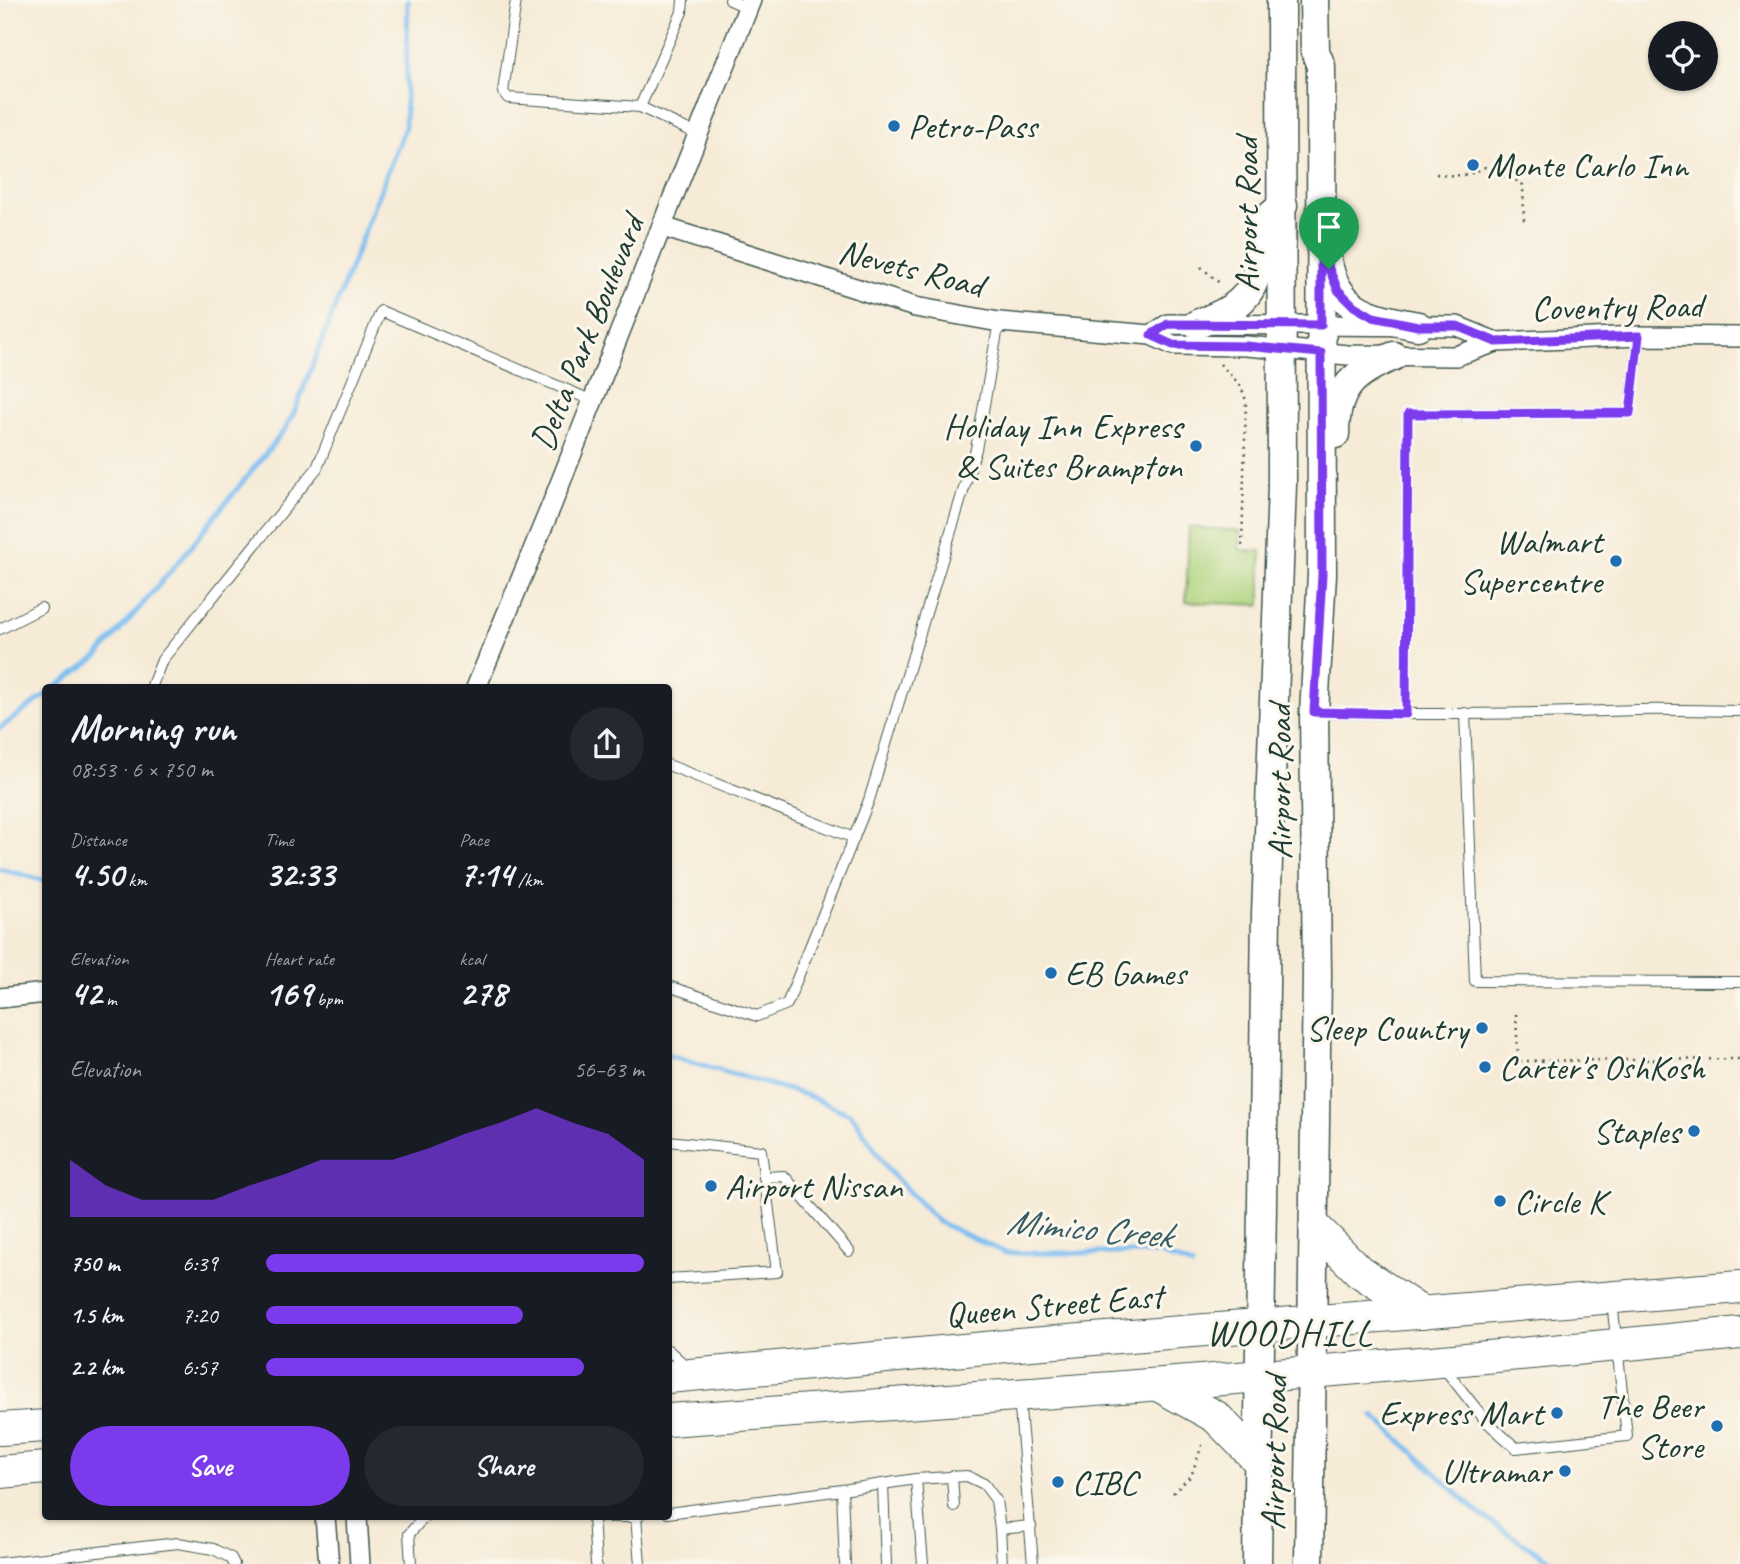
<!DOCTYPE html>
<html lang="en">
<head>
<meta charset="utf-8">
<style>
  :root { --surface:#171b24; --page:#242831; --text:#f1f3f6; --muted:#9ea1a6; --accent:#7c3aed }
  body { margin:0; font-family:Caveat,sans-serif; background:var(--page); color:var(--text); height:100vh; display:flex; flex-direction:column; font-size:26px; white-space:nowrap }
  * { box-sizing:border-box; margin:0 }
  p { font-size:23px; color:var(--muted) }
  .icon { flex:none; width:38px; height:38px; fill:none; stroke:currentColor; stroke-width:2; stroke-linecap:round; stroke-linejoin:round }
  .map { position:relative; flex:1; overflow:hidden }
  .drawer { position:absolute; left:42px; top:684px; width:630px; height:836px; display:flex; flex-direction:column; background:var(--surface); border-radius:7px; box-shadow:0 2px 5px #0004 }
  .drawer>* { flex:none }
  .buttons { position:absolute; left:1648px; top:21px; display:grid; gap:14px }
  .buttons a { display:grid; place-items:center; width:70px; height:70px; border-radius:50%; background:var(--surface); box-shadow:0 2px 5px #0004; font-size:35px }
  .pin { position:absolute; display:grid; place-items:center; width:60px; height:60px; color:#fff; margin:-72px -30px; border-radius:50% 50% 50% 0; rotate:-45deg; box-shadow:0 0 7px #0007 }
  .pin .icon { rotate:45deg }
  .round { display:grid; place-items:center; flex:none; width:74px; height:74px; border-radius:37px; background:var(--page) }
  .head { display:flex; align-items:center; justify-content:space-between; height:119px; padding:0 28px }
  h1 { font-size:38px; font-weight:700; line-height:52px }
  .metrics { display:grid; grid-template-columns:repeat(3,1fr); gap:10px; height:119px; padding:7px 28px }
  .metrics div { display:grid; align-content:center }
  .metrics b { font-size:35px; font-weight:700 }
  .metrics small { font-size:19px; font-weight:400 }
  .metrics p { font-size:19px }
  .chart { height:196px; padding:14px 28px }
  .chart p { display:flex; justify-content:space-between }
  .chart svg { width:100%; height:126px; margin-top:7px; fill:var(--accent); opacity:.7 }
  .cta { display:flex; gap:14px; margin-top:auto; padding:14px 28px }
  .cta a { flex:1; height:80px; border-radius:42px; background:var(--accent); color:#fff; font-size:28px; font-weight:700; line-height:80px; text-align:center }
  .cta a+a { background:var(--page); color:var(--text) }
  ul { padding:0 28px; list-style:none; font-size:23px }
  li { display:grid; grid-template-columns:112px 84px 1fr; align-items:center; height:52px }
  li i { height:18px; border-radius:9px; background:var(--accent) }
  .map>svg:first-child { display:block }
</style>
</head>
<body>
<div class="map">
<svg width="1740" height="1564" viewBox="0 0 1740 1564">
  <rect width="100%" height="100%" fill="#fbf7ec"/>
  <filter id="ink" filterUnits="userSpaceOnUse"><feTurbulence type="fractalNoise" baseFrequency=".0143" numOctaves="2"/><feDisplacementMap in="SourceGraphic" scale="14" xChannelSelector="R" yChannelSelector="G"/><feConvolveMatrix kernelMatrix="1 2 1 2 8 2 1 2 1" color-interpolation-filters="sRGB"/></filter>
  <filter id="wash" filterUnits="userSpaceOnUse"><feTurbulence type="fractalNoise" baseFrequency=".00686" numOctaves="4" result="noise"/><feDisplacementMap in="SourceGraphic" scale="28" xChannelSelector="R" yChannelSelector="G"/><feGaussianBlur stdDeviation="1.57" result="paint"/><feColorMatrix in="noise" values="0 0 0 0 0 0 0 0 0 0 0 0 0 0 0 0 0 1.4 0 .05"/><feComposite in="paint" operator="in"/></filter>
  <g filter="url(#wash)">
    <rect width="100%" height="100%" fill="#f6ebd7"/>
    <polygon fill="#afd47e" stroke="#678859" stroke-width="2" points="1189,527 1240,531 1239,550 1261,551 1261,605 1186,602"/>
    <g fill="none" stroke-linecap="round" stroke-linejoin="round">
      <g stroke="#7dbef2" stroke-width="5">
        <polyline points="55,688 98,656 175,566 286,428 294,413 405,127 408,0"/>
        <polyline points="0,728 46,695"/>
        <polyline points="0,869 46,881"/>
        <polyline points="668,1055 806,1095 852,1115 889,1171 938,1222 1006,1253 1158,1253 1192,1266"/>
        <polyline points="1374,1416 1482,1516 1556,1564"/>
      </g>
    </g>
  </g>
  <g filter="url(#ink)">
    <g fill="none" stroke-linecap="round" stroke-linejoin="round">
      <g stroke="#3f574c" stroke-width="12">
        <g id="lane">
          <polyline points="516,0 503,92 508,98 640,107 699,135"/>
          <polyline points="730,0 748,8"/>
          <polyline points="640,107 682,12 683,0"/>
          <polyline points="0,629 41,608"/>
          <polyline points="151,688 162,660 317,468 381,311 593,401"/>
          <path d="M1317,712C1424,716 1532,714 1638,710C1672,709 1706,711 1740,711"/>
          <polyline points="1465,713 1475,981 1740,982"/>
          <polyline points="1406,714 1408,414 1630,413 1639,336"/>
          <polyline points="668,765 854,838"/>
          <polyline points="668,986 757,1016 787,1004 869,800 976,449 999,322"/>
          <polyline points="668,1141 761,1151 777,1272 668,1279"/>
          <polyline points="764,1177 784,1176 849,1251"/>
          <polyline points="668,1350 687,1367"/>
          <polyline points="1443,1367 1486,1421 1516,1448 1627,1436 1612,1302"/>
          <polyline points="1019,1397 1033,1564"/>
          <polyline points="952,1476 954,1506"/>
          <polyline points="916,1479 923,1564"/>
          <polyline points="883,1484 886,1564"/>
          <polyline points="842,1490 916,1479 967,1476 984,1484 996,1500 1000,1529 1002,1564"/>
          <polyline points="668,1513 842,1490 845,1564"/>
          <polyline points="593,1517 596,1564"/>
          <polyline points="596,1517 638,1517"/>
          <polyline points="636,1517 640,1564"/>
          <polyline points="1000,1529 1031,1526"/>
          <polyline points="0,1563 178,1543 213,1549 231,1558 234,1564"/>
          <polyline points="411,1564 409,1534 424,1517"/>
        </g>
      </g>
      <g stroke="#3f574c" stroke-width="22">
        <g id="street">
          <polyline points="663,227 915,307 999,322 1151,335 1173,345 1246,346 1348,355 1456,356 1496,342 1639,336 1740,337"/>
          <polyline points="1151,335 1168,324 1457,326 1496,342"/>
          <polyline points="476,688 552,504 751,0"/>
          <polyline points="0,998 46,993"/>
          <polyline points="325,1517 329,1564"/>
          <polyline points="357,1517 360,1564"/>
        </g>
      </g>
      <g stroke="#3f574c" stroke-width="31">
        <g id="secondary">
          <path d="M1327,259C1337,313 1372,317 1418,326"/>
          <path d="M1197,324C1256,303 1259,284 1261,224L1283,205"/>
          <path d="M1335,434C1335,388 1354,372 1394,356"/>
          <polyline points="1257,1564 1266,914 1282,485 1281,0"/>
          <polyline points="1309,1564 1317,975 1314,712 1322,575 1321,66 1315,51 1314,0"/>
        </g>
      </g>
      <g stroke="#3f574c" stroke-width="34">
        <g id="primary">
          <polyline points="1315,1227 1359,1271 1422,1313"/>
          <polyline points="668,1377 1007,1346 1740,1287"/>
          <polyline points="1158,1385 1216,1417 1259,1461"/>
          <path d="M668,1420C1026,1395 1383,1369 1740,1333"/>
          <polyline points="0,1429 46,1426"/>
          <polyline points="0,1472 46,1468"/>
        </g>
      </g>
      <g stroke="#3f574c" stroke-width="2.5" stroke-dasharray="2 5" stroke-linecap="butt">
        <path d="M1436,174C1454,176 1468,177 1485,167C1497,176 1512,176 1523,185L1524,221"/>
        <polyline points="1201,267 1222,285"/>
        <polyline points="1220,364 1241,386 1246,401 1242,547"/>
        <polyline points="1516,1014 1518,1061 1740,1059"/>
        <polyline points="1173,1493 1191,1476 1204,1440"/>
      </g>
      <use href="#lane" stroke="#fff" stroke-width="10"/>
      <use href="#street" stroke="#fff" stroke-width="19"/>
      <use href="#secondary" stroke="#fff" stroke-width="28"/>
      <use href="#primary" stroke="#fff" stroke-width="32"/>
    </g>
  </g>
  <g fill="none" stroke-linecap="round" stroke-linejoin="round" filter="url(#ink)">
    <g stroke="#fff" stroke-width="14">
      <polygon id="route" points="1321,227 1329,269 1338,290 1354,306 1373,317 1418,326 1457,326 1496,342 1639,336 1630,413 1408,414 1406,714 1314,712 1322,575 1321,353 1246,346 1173,345 1151,335 1168,324 1321,325"/>
    </g>
    <use href="#route" stroke="#7c3aed" stroke-width="9"/>
  </g>
  <g fill="#1f6fb2" stroke="#fbf7ec" stroke-width="2.5">
    <circle cx="894" cy="126" r="7"/>
    <circle cx="1473" cy="165" r="7"/>
    <circle cx="1196" cy="446" r="7"/>
    <circle cx="1616" cy="561" r="7"/>
    <circle cx="1051" cy="973" r="7"/>
    <circle cx="1482" cy="1028" r="7"/>
    <circle cx="1485" cy="1067" r="7"/>
    <circle cx="1694" cy="1131" r="7"/>
    <circle cx="711" cy="1186" r="7"/>
    <circle cx="1500" cy="1201" r="7"/>
    <circle cx="1557" cy="1413" r="7"/>
    <circle cx="1717" cy="1426" r="7"/>
    <circle cx="1565" cy="1471" r="7"/>
    <circle cx="1058" cy="1482" r="7"/>
  </g>
  <g text-anchor="middle" dominant-baseline="central" stroke-width="6" stroke-linejoin="round" paint-order="stroke">
    <g font-size="35" fill="#1f3d34" stroke="#fbf7ec" text-anchor="start">
      <text x="908" y="126">Petro-Pass</text>
      <text x="1487" y="165">Monte Carlo Inn</text>
      <text x="1182" y="426" text-anchor="end">Holiday Inn Express<tspan x="1182" dy="40">&amp; Suites Brampton</tspan></text>
      <text x="1602" y="541" text-anchor="end">Walmart<tspan x="1602" dy="40">Supercentre</tspan></text>
      <text x="1065" y="973">EB Games</text>
      <text x="1468" y="1028" text-anchor="end">Sleep Country</text>
      <text x="1499" y="1067">Carter's OshKosh</text>
      <text x="1680" y="1131" text-anchor="end">Staples</text>
      <text x="725" y="1186">Airport Nissan</text>
      <text x="1514" y="1201">Circle K</text>
      <text x="1703" y="1406" text-anchor="end">The Beer<tspan x="1703" dy="40">Store</tspan></text>
      <text x="1543" y="1413" text-anchor="end">Express Mart</text>
      <text x="1551" y="1471" text-anchor="end">Ultramar</text>
      <text x="1072" y="1482">CIBC</text>
    </g>
    <g font-size="35" fill="#1f3d34" stroke="#fbf7ec">
      <text transform="translate(1246 215) rotate(-90)">Airport Road</text>
      <text transform="translate(911 268) rotate(14)">Nevets Road</text>
      <text transform="translate(1617 307) rotate(-1)">Coventry Road</text>
      <text transform="translate(587 333) rotate(-68)">Delta Park Boulevard</text>
      <text transform="translate(1279 782) rotate(-90)">Airport Road</text>
      <text transform="translate(1054 1305) rotate(-5)">Queen Street East</text>
      <text transform="translate(1274 1453) rotate(-89)">Airport Road</text>
    </g>
    <g font-size="37" font-style="italic" fill="#365d64" stroke="#fbf7ec">
      <text transform="translate(1089 1228) rotate(5)">Mimico Creek</text>
    </g>
    <g font-size="37" letter-spacing="2" fill="#1f3d34" stroke="#fbf7ec">
      <text x="1290" y="1332">WOODHILL</text>
    </g>
  </g>
</svg>
<div class="buttons">
<a><svg class="icon" aria-label="locate" viewBox="0 0 24 24"><circle cx="12" cy="12" r="6"/><path d="M12 2v4M12 18v4M2 12h4M18 12h4"/></svg></a>
</div>
<div class="pin" style="left:1329px;top:269px;background:#1e9e55"><svg class="icon" aria-label="arrive" viewBox="0 0 24 24"><path d="M6 21V4h12l-3 4 3 4H6"/></svg></div>
<section class="drawer">
<div class="head"><div><h1>Morning run</h1><p>08:53 · 6 × 750 m</p></div><a class="round"><svg class="icon" aria-label="share" viewBox="0 0 24 24"><path d="M12 15V3M7 8l5-5 5 5M5 13v7h14v-7"/></svg></a></div>
<div class="metrics">
<div><p>Distance</p><b>4.50<small> km</small></b></div>
<div><p>Time</p><b>32:33</b></div>
<div><p>Pace</p><b>7:14<small> /km</small></b></div>
</div>
<div class="metrics">
<div><p>Elevation</p><b>42<small> m</small></b></div>
<div><p>Heart rate</p><b>169<small> bpm</small></b></div>
<div><p>kcal</p><b>278</b></div>
</div>
<div class="chart"><p><span>Elevation</span>56–63 m</p>
<svg viewBox="0 0 160 44" preserveAspectRatio="none"><path d="M0 44V24L10 33L20 38L30 38L40 38L50 33L60 29L70 24L80 24L90 24L100 20L110 15L120 11L130 6L140 11L150 15L160 24V44z"/></svg>
</div>
<ul>
<li><b>750 m</b>6:39<i style="width:100%"></i></li>
<li><b>1.5 km</b>7:20<i style="width:68%"></i></li>
<li><b>2.2 km</b>6:57<i style="width:84%"></i></li>
</ul>
<div class="cta"><a>Save</a><a>Share</a></div>
</section>
</div>
</body>
</html>
